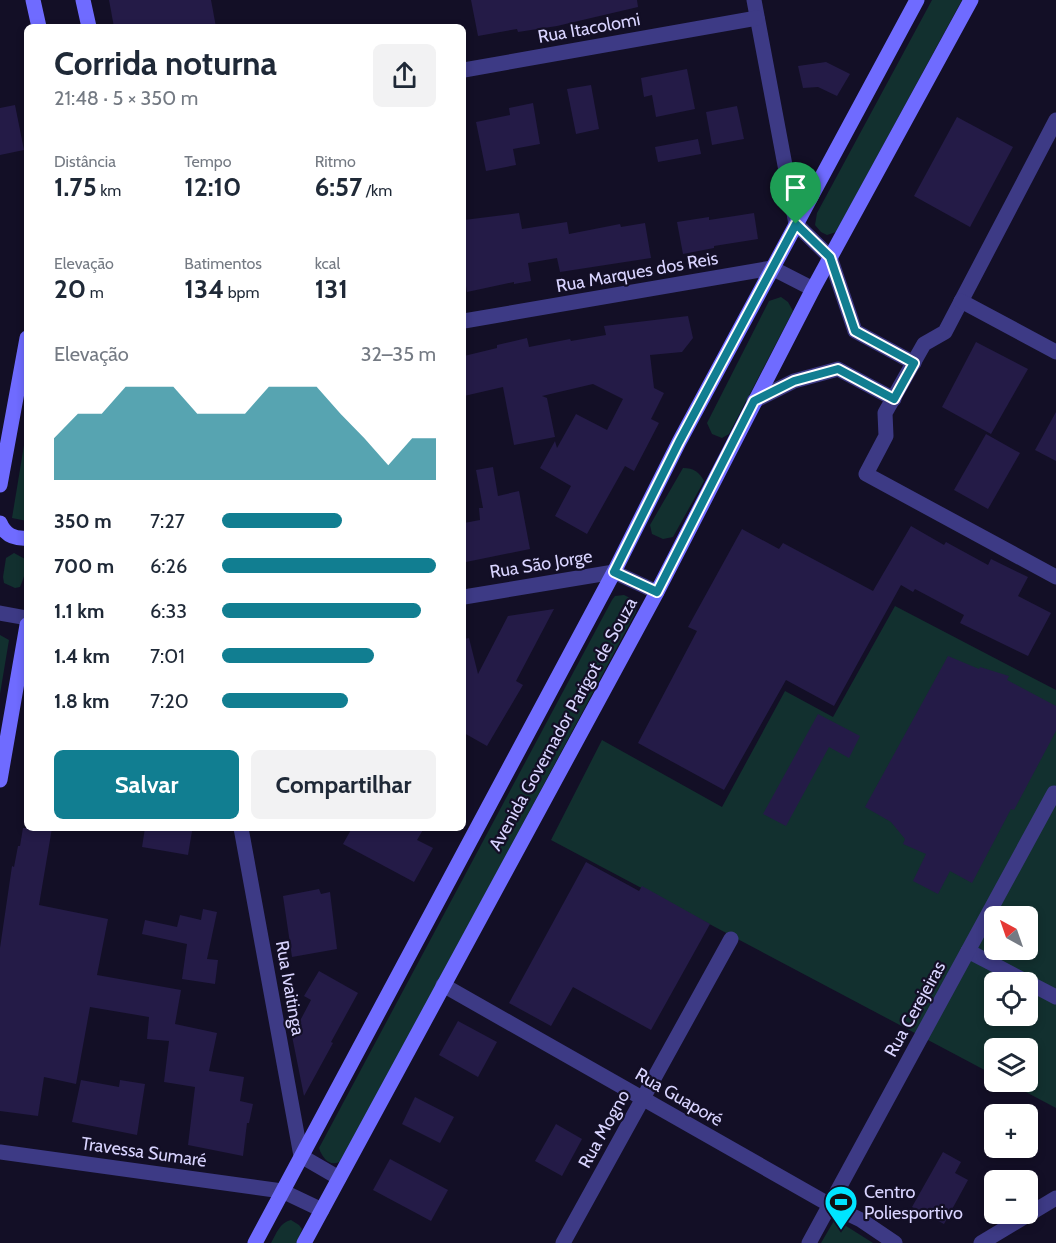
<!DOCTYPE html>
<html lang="pt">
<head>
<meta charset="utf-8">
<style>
  :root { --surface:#fff; --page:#f2f2f3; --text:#1f2937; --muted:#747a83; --accent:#117e91 }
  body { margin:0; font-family:Cabin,sans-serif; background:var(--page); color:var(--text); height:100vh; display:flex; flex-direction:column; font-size:22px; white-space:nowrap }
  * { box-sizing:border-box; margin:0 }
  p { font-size:20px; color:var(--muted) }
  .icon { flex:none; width:33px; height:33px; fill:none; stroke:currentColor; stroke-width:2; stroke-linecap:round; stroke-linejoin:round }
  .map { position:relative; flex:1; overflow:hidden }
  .sheet { position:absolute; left:24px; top:24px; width:442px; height:807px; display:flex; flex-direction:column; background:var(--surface); border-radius:9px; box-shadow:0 3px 9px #0003 }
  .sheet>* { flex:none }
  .needle { width:39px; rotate:320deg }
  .buttons { position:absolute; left:984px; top:906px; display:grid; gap:12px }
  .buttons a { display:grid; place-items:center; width:54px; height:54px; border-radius:9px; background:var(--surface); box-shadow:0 3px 9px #0003; font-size:30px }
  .pin { position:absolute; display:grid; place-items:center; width:51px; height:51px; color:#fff; margin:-62px -26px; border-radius:50% 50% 50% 0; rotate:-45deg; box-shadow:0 0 6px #0007 }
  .pin .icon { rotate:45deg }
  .round { display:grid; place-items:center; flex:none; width:63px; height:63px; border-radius:9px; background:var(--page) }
  .head { display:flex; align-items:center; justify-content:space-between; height:102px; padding:0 30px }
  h1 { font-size:33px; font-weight:700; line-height:45px }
  .metrics { display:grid; grid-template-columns:repeat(3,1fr); gap:9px; height:102px; padding:6px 30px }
  .metrics div { display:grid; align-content:center }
  .metrics b { font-size:26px; font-weight:700 }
  .metrics small { font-size:16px; font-weight:400 }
  .metrics p { font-size:16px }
  .chart { height:168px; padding:12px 30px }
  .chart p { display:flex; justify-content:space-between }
  .chart svg { width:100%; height:108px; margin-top:6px; fill:var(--accent); opacity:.7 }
  .button { display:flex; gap:12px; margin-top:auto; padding:12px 30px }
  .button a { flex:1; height:69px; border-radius:9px; background:var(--accent); color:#fff; font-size:24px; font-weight:700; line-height:69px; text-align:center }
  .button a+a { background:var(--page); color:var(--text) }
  ul { padding:0 30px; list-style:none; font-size:20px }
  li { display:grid; grid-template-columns:96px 72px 1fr; align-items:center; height:45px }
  li i { height:15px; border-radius:8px; background:var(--accent) }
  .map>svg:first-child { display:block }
</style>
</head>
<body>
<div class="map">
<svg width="1056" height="1243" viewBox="0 0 1056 1243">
  <rect width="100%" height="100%" fill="#130f26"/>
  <g fill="#12302f" fill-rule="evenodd">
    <polygon points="932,0 962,0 836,232 827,235 821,232 815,225 817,213"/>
    <polygon points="781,297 788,302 793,311 729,434 722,438 712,434 707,423 769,301"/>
    <polygon points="27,427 27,521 12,518"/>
    <path d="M683,468C694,468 699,472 704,481L673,537L663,539L652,534L650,525Z"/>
    <path d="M14,553L25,559C27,568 24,578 20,587L15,588L4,583L3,577L6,558Z"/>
    <path d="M624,595L632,599L637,604L636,612L343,1160C331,1168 323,1160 319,1148L612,600L615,596Z"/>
    <path d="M895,606L1056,690V1108L1007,1082H1028V1048H994V1075L551,840L602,740L722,807L785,691L833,717ZM994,916H1028V950H994ZM994,982H1028V1016H994Z"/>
    <polygon points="0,635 9,640 0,694"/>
    <polygon points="835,1219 873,1243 821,1243"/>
    <path d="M291,1220L299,1225L302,1229L297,1243H271C276,1234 280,1222 291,1220Z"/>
  </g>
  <g fill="#241b47">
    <polygon points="109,0 211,0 216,27 114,27"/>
    <polygon points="471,0 637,0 638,7 557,26 518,32 517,29 478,36"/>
    <polygon points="826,62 850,74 837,96 818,87 803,88 798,66"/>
    <polygon points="687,69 695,109 656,117 652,95 644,97 641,78"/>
    <polygon points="591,85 599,129 576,134 567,89"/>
    <polygon points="533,103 540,144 513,149 516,165 486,171 476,122 510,115 509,108"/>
    <polygon points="15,105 24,150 0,155 0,108"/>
    <polygon points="737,106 744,139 712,145 706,112"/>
    <polygon points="957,117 1013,147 970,227 914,196"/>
    <polygon points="698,139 701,154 658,162 655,147"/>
    <polygon points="519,213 522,229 567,222 569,234 620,224 621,227 645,223 651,258 560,272 557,258 528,263 531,281 514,284 514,282 467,292 464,274 464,220"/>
    <polygon points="754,213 758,239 714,246 714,248 683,254 677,222 709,217 709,220"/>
    <polygon points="688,316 693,338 682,352 650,355 654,388 664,393 651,419 659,423 634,471 625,466 587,534 555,516 571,486 540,468 555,441 557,448 576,414 607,430 623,399 593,384 542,396 547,398 555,437 514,445 503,387 464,396 464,356 497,348 497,345 527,338 529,347 570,339 571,341 606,335 604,326"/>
    <polygon points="976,342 1028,369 991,434 942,407"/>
    <polygon points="1056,412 1056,461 1035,450"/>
    <polygon points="986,434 1020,453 988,509 954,490"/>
    <polygon points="493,467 498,496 519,491 530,549 466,562 464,546 464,523 480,520 479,508 483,508 476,470"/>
    <polygon points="911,526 944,545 946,542 988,565 991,559 1028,577 1018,596 1051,613 1028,656 960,623 964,615 915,589 913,592 901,585 834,706 786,680 724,790 638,743 697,631 688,627 742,529 779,549 783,543 873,591"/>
    <polygon points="554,609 516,681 523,685 487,746 464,733 464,639 469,638 478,674 508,616"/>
    <polygon points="948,656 979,669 980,667 1009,676 1007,680 1056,706 1056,731 1014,810 1011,809 972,883 950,871 938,894 913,881 926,854 903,844 905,839 891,822 865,807"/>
    <polygon points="818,714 860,736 849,758 829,747 786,826 763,814"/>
    <polygon points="23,828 52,828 39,905 108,919 97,975 181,990 175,1024 217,1033 209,1071 244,1077 240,1101 253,1104 249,1123 247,1123 243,1156 188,1145 195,1087 164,1082 169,1041 147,1039 149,1017 90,1007 76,1084 44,1077 38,1116 0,1111 0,948 12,866 14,867 18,846 20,846"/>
    <polygon points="145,828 176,828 192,831 188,855 142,847"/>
    <polygon points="352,828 424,828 417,840 433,848 414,882 343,844"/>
    <polygon points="586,862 639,891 642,886 710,924 651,1030 573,987 551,1026 509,1003"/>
    <polygon points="319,889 321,894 330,892 337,949 292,957 283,896"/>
    <polygon points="203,909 217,912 207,959 218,960 215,984 182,979 187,944 142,934 145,920 177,927 180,915 201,920"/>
    <polygon points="319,971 358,993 331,1042 333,1043 304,1096 292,1036 311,1000 304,996"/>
    <polygon points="458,1021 497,1042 478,1077 439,1055"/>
    <polygon points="81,1080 119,1087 120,1080 145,1084 137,1135 72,1122"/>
    <polygon points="415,1097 454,1117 440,1143 402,1124"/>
    <polygon points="556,1124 582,1139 562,1176 535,1161"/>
    <polygon points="943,1152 961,1162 955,1173 968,1180 944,1224 912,1207"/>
    <polygon points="390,1159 448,1190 431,1221 373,1190"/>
  </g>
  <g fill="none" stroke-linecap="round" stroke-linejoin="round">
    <g stroke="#3d3a85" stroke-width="15">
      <polyline points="754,0 796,224 830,257 855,331 914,363"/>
      <polyline points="464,70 757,18"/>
      <polyline points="1056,120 945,332 924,344 885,413 886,436 866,474 1056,577"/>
      <polyline points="961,301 1056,352"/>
      <polyline points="464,321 772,268 813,289"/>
      <polyline points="754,401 794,381 838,369 894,399"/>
      <polyline points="464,597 614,572 657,592"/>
      <polyline points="0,613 27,618"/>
      <polyline points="241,828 301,1156 339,1178"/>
      <polyline points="968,951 1056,997"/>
      <polyline points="443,985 830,1205 861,1220 895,1243"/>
      <polyline points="0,1152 282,1191 322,1210"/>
      <polyline points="563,1243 731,939"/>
      <polyline points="809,1243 1054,793 1056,794"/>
      <polyline points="981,1243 1056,1198"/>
    </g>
    <g stroke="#6f6bff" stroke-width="15">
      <polyline points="33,0 39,27"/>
      <polyline points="83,0 89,27"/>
      <polyline points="0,485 27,338"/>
      <path d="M0,523C5,535 14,539 27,538"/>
      <polyline points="0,780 27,625"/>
      <polyline points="255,1243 614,572 679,442 917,0"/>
      <polyline points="304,1243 657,592 813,289 971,0"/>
    </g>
  </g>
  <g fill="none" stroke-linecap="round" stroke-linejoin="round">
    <g stroke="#fff" stroke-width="12">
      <polygon id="route" points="796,224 830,257 855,331 914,363 894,399 838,369 794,381 754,401 657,592 614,572 679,442"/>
    </g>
    <use href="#route" stroke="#117e91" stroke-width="8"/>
  </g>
  <defs>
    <g id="stadium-pin" transform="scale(1.725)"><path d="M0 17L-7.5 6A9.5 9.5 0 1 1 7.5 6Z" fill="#00e5ff" stroke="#130f26"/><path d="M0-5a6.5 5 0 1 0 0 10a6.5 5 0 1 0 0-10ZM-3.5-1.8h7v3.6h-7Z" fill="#111"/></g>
  </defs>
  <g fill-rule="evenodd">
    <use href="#stadium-pin" x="841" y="1202"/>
  </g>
  <g text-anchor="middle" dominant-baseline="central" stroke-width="4.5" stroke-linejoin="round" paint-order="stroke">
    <g font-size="18" fill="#d9d4ff" stroke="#130f26">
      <text transform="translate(589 28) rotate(-10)">Rua Itacolomi</text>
      <text transform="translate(637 272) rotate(-10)">Rua Marques dos Reis</text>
      <text transform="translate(541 564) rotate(-9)">Rua São Jorge</text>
      <text transform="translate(563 724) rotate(-61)">Avenida Governador Parigot de Souza</text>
      <text transform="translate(290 988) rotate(80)">Rua Ivaitinga</text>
      <text transform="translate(915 1009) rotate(-61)">Rua Cerejeiras</text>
      <text transform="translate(679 1097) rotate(30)">Rua Guaporé</text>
      <text transform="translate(604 1129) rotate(-61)">Rua Mogno</text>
      <text transform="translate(144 1152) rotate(8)">Travessa Sumaré</text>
    </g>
    <g font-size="18" fill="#d9d4ff" stroke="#130f26" text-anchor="start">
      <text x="864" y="1192">Centro<tspan x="864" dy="21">Poliesportivo</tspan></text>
    </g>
  </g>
</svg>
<div class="buttons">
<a><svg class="needle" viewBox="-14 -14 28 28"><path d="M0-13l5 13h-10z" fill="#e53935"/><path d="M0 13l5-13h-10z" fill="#747a83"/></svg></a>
<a><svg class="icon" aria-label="locate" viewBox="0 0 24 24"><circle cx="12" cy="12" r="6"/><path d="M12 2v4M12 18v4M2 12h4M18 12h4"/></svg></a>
<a><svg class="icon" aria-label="layers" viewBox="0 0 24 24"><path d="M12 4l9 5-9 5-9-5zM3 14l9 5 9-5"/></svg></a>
<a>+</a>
<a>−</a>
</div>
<div class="pin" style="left:796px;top:224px;background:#1e9e55"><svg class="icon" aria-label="arrive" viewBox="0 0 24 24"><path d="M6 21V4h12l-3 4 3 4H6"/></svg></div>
<section class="sheet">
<div class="head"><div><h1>Corrida noturna</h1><p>21:48 · 5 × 350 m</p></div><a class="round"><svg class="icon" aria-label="share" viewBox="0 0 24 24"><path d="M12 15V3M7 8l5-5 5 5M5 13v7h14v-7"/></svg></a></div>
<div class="metrics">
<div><p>Distância</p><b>1.75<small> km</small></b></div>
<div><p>Tempo</p><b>12:10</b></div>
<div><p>Ritmo</p><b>6:57<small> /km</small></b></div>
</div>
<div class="metrics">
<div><p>Elevação</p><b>20<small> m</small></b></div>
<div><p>Batimentos</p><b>134<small> bpm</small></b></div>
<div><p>kcal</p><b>131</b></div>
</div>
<div class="chart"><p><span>Elevação</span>32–35 m</p>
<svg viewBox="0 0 160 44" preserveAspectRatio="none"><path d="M0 44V27L10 17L20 17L30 6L40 6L50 6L60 17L70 17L80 17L90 6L100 6L110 6L120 17L130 27L140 38L150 27L160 27V44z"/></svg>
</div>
<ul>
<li><b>350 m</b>7:27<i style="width:56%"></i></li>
<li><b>700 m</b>6:26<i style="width:100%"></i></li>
<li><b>1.1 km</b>6:33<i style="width:93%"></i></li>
<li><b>1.4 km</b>7:01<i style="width:71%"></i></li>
<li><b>1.8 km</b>7:20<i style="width:59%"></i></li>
</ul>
<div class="button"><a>Salvar</a><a>Compartilhar</a></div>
</section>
</div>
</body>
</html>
